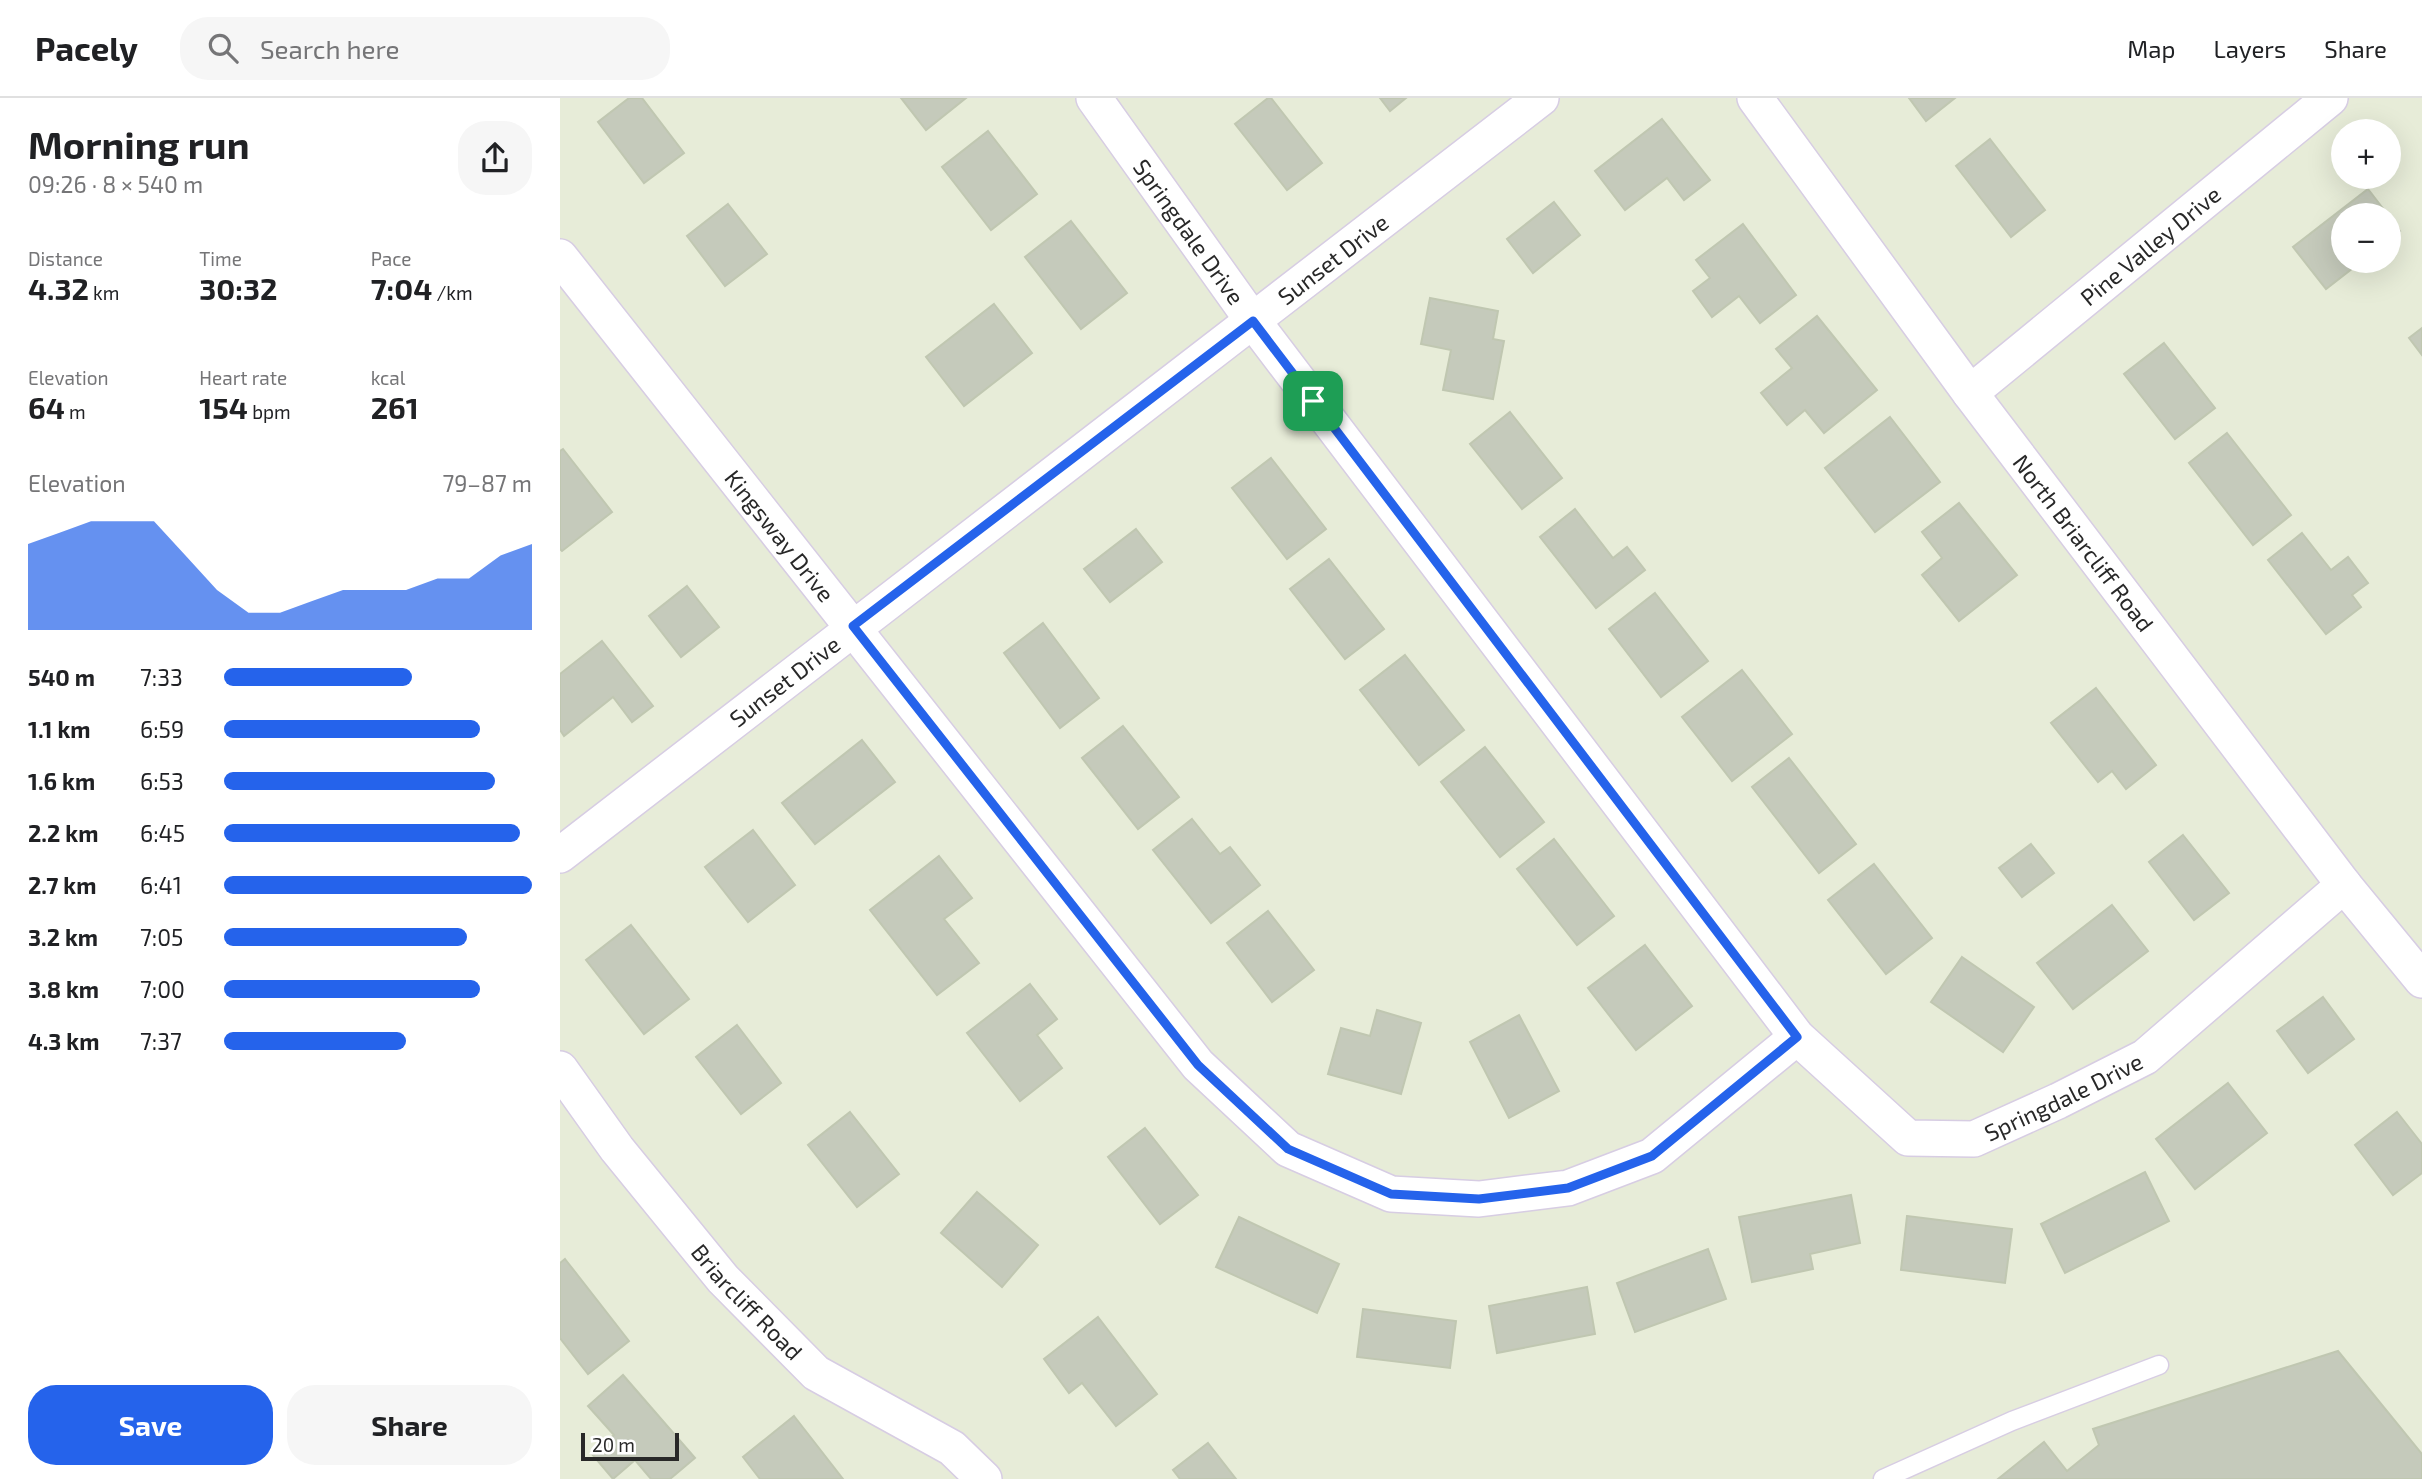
<!DOCTYPE html>
<html lang="en">
<head>
<meta charset="utf-8">
<style>
  :root { --surface:#fff; --page:#f6f6f6; --text:#202124; --muted:#757577; --line:#e0e0e0; --accent:#2563eb }
  body { margin:0; font-family:"Exo 2",sans-serif; background:var(--page); color:var(--text); height:100vh; display:flex; flex-direction:column; font-size:26px; white-space:nowrap }
  * { box-sizing:border-box; margin:0 }
  p { font-size:23px; color:var(--muted) }
  .icon { flex:none; width:38px; height:38px; fill:none; stroke:currentColor; stroke-width:2; stroke-linecap:round; stroke-linejoin:round }
  .map { position:relative; flex:1; overflow:hidden }
  .sheet { display:flex; flex-direction:column; background:var(--surface); width:560px }
  .sheet>* { flex:none }
  .buttons { position:absolute; left:1771px; top:21px; display:grid; gap:14px }
  .buttons a { display:grid; place-items:center; width:70px; height:70px; border-radius:50%; background:var(--surface); box-shadow:0 7px 28px #0002; font-size:35px }
  .scale { position:absolute; left:21px; bottom:18px; width:98px; box-sizing:border-box; padding-left:7px; border:4px solid #282828; border-top:0; font-size:19px; line-height:24px; white-space:nowrap; color:#282828; -webkit-text-stroke:5px #fff; paint-order:stroke }
  .pin { position:absolute; display:grid; place-items:center; width:60px; height:60px; color:#fff; margin:-30px; border-radius:14px; box-shadow:0 4px 10px #0006 }
  .round { display:grid; place-items:center; flex:none; width:74px; height:74px; border-radius:28px; background:var(--page) }
  .headline { display:flex; align-items:center; justify-content:space-between; height:119px; padding:0 28px }
  h1 { font-size:38px; font-weight:700; line-height:52px }
  .stats { display:grid; grid-template-columns:repeat(3,1fr); gap:10px; height:119px; padding:7px 28px }
  .stats div { display:grid; align-content:center }
  .stats b { font-size:30px; font-weight:700 }
  .stats small { font-size:19px; font-weight:400 }
  .stats p { font-size:19px }
  .chart { height:196px; padding:14px 28px }
  .chart p { display:flex; justify-content:space-between }
  .chart svg { width:100%; height:126px; margin-top:7px; fill:var(--accent); opacity:.7 }
  .cta { display:flex; gap:14px; margin-top:auto; padding:14px 28px }
  .cta a { flex:1; height:80px; border-radius:28px; background:var(--accent); color:#fff; font-size:28px; font-weight:700; line-height:80px; text-align:center }
  .cta a+a { background:var(--page); color:var(--text) }
  ul { padding:0 28px; list-style:none; font-size:23px }
  li { display:grid; grid-template-columns:112px 84px 1fr; align-items:center; height:52px }
  li i { height:18px; border-radius:9px; background:var(--accent) }
  header { display:flex; align-items:center; gap:42px; box-sizing:border-box; height:98px; padding:0 35px; background:var(--surface); border-bottom:2px solid var(--line) }
  header strong { font-size:33px }
  nav { display:flex; gap:38px; margin-inline-start:auto; font-size:24px }
  .search { width:490px; height:63px; background:var(--page); display:flex; align-items:center; gap:18px; box-sizing:border-box; padding:0 24px; border-radius:28px; color:var(--muted); font-size:26px }
  main { display:flex; flex:1; min-height:0 }
  .map>svg:first-child { display:block }
</style>
</head>
<body>
<header>
<strong>Pacely</strong>
<div class="search"><svg class="icon" aria-label="search" viewBox="0 0 24 24"><circle cx="10" cy="10" r="6"/><path d="M15 15l6 6"/></svg>Search here</div>
<nav><a>Map</a><a>Layers</a><a>Share</a></nav>
</header>
<main>
<section class="sheet">
<div class="headline"><div><h1>Morning run</h1><p>09:26 · 8 × 540 m</p></div><a class="round"><svg class="icon" aria-label="share" viewBox="0 0 24 24"><path d="M12 15V3M7 8l5-5 5 5M5 13v7h14v-7"/></svg></a></div>
<div class="stats">
<div><p>Distance</p><b>4.32<small> km</small></b></div>
<div><p>Time</p><b>30:32</b></div>
<div><p>Pace</p><b>7:04<small> /km</small></b></div>
</div>
<div class="stats">
<div><p>Elevation</p><b>64<small> m</small></b></div>
<div><p>Heart rate</p><b>154<small> bpm</small></b></div>
<div><p>kcal</p><b>261</b></div>
</div>
<div class="chart"><p><span>Elevation</span>79–87 m</p>
<svg viewBox="0 0 160 44" preserveAspectRatio="none"><path d="M0 44V14L10 10L20 6L30 6L40 6L50 18L60 30L70 38L80 38L90 34L100 30L110 30L120 30L130 26L140 26L150 18L160 14V44z"/></svg>
</div>
<ul>
<li><b>540 m</b>7:33<i style="width:61%"></i></li>
<li><b>1.1 km</b>6:59<i style="width:83%"></i></li>
<li><b>1.6 km</b>6:53<i style="width:88%"></i></li>
<li><b>2.2 km</b>6:45<i style="width:96%"></i></li>
<li><b>2.7 km</b>6:41<i style="width:100%"></i></li>
<li><b>3.2 km</b>7:05<i style="width:79%"></i></li>
<li><b>3.8 km</b>7:00<i style="width:83%"></i></li>
<li><b>4.3 km</b>7:37<i style="width:59%"></i></li>
</ul>
<div class="cta"><a>Save</a><a>Share</a></div>
</section>
<div class="map">
<svg width="1862" height="1381" viewBox="0 0 1862 1381">
  <rect width="100%" height="100%" fill="#e7ecd8"/>
  <g fill="#c5cabb" stroke="#c0c7b1" stroke-width="2">
    <polygon points="69,0 82,0 124,55 84,85 38,24"/>
    <polygon points="341,0 406,0 366,32"/>
    <polygon points="708,0 711,0 762,65 727,92 675,26"/>
    <polygon points="820,0 846,0 830,13"/>
    <polygon points="1349,0 1395,0 1366,23"/>
    <polygon points="1102,21 1150,82 1124,102 1107,80 1065,112 1035,73"/>
    <polygon points="428,33 477,96 431,132 382,69"/>
    <polygon points="1430,41 1485,112 1451,139 1396,68"/>
    <polygon points="1808,91 1828,117 1783,117 1783,163 1802,163 1766,191 1733,149"/>
    <polygon points="994,104 1020,137 973,175 947,141"/>
    <polygon points="168,106 207,156 165,188 127,138"/>
    <polygon points="1829,118 1840,133 1829,142"/>
    <polygon points="511,123 567,195 521,231 465,159"/>
    <polygon points="1183,126 1236,197 1200,225 1179,198 1152,219 1133,193 1150,180 1136,162"/>
    <polygon points="870,200 938,213 933,241 944,243 933,301 883,292 891,252 861,246"/>
    <polygon points="434,206 472,255 404,308 366,259"/>
    <polygon points="1257,218 1317,292 1264,335 1245,312 1227,327 1201,295 1232,270 1216,251"/>
    <polygon points="1862,230 1862,257 1849,240"/>
    <polygon points="1604,245 1655,310 1615,341 1564,276"/>
    <polygon points="950,314 1002,380 962,411 910,346"/>
    <polygon points="1330,319 1380,384 1315,434 1265,370"/>
    <polygon points="1667,335 1731,417 1693,447 1629,365"/>
    <polygon points="3,351 52,414 2,453 0,451 0,353"/>
    <polygon points="711,360 766,431 727,461 672,390"/>
    <polygon points="1399,405 1457,477 1399,523 1362,477 1382,460 1362,434"/>
    <polygon points="1015,411 1053,460 1067,449 1085,472 1036,510 980,439"/>
    <polygon points="576,431 602,464 550,504 524,471"/>
    <polygon points="1742,435 1771,472 1788,459 1808,485 1792,497 1801,509 1766,536 1708,462"/>
    <polygon points="769,461 824,531 785,561 730,491"/>
    <polygon points="127,488 159,529 121,559 89,518"/>
    <polygon points="1095,495 1148,563 1101,599 1049,531"/>
    <polygon points="483,525 539,600 500,630 444,555"/>
    <polygon points="42,543 93,608 72,624 53,599 4,638 0,632 0,576"/>
    <polygon points="845,557 904,632 859,667 800,592"/>
    <polygon points="1182,572 1232,636 1172,683 1122,619"/>
    <polygon points="1536,590 1596,667 1566,691 1552,673 1538,684 1491,625"/>
    <polygon points="563,628 619,699 578,731 522,660"/>
    <polygon points="302,642 335,684 255,746 222,705"/>
    <polygon points="925,649 984,724 940,759 881,684"/>
    <polygon points="1229,660 1296,746 1259,775 1192,689"/>
    <polygon points="632,721 660,756 670,749 700,787 651,825 593,752"/>
    <polygon points="193,732 235,787 188,824 145,769"/>
    <polygon points="1623,737 1669,795 1634,822 1589,764"/>
    <polygon points="994,741 1054,818 1017,847 957,771"/>
    <polygon points="1471,746 1494,775 1462,799 1439,770"/>
    <polygon points="379,758 412,800 384,821 419,865 377,897 310,812"/>
    <polygon points="1314,766 1372,840 1326,876 1268,802"/>
    <polygon points="1552,807 1588,853 1513,911 1477,865"/>
    <polygon points="708,813 754,872 712,904 667,845"/>
    <polygon points="71,827 129,901 84,936 26,862"/>
    <polygon points="1085,847 1132,908 1076,952 1028,890"/>
    <polygon points="1402,859 1474,909 1443,954 1371,904"/>
    <polygon points="470,886 497,921 477,937 502,970 460,1003 407,935"/>
    <polygon points="1763,899 1794,941 1748,975 1717,933"/>
    <polygon points="817,912 861,925 841,996 768,976 781,930 810,938"/>
    <polygon points="959,917 999,993 949,1020 910,944"/>
    <polygon points="177,927 221,985 181,1016 136,959"/>
    <polygon points="1668,985 1707,1035 1635,1091 1596,1041"/>
    <polygon points="290,1014 339,1076 297,1109 248,1047"/>
    <polygon points="1837,1014 1862,1046 1862,1075 1833,1097 1795,1047"/>
    <polygon points="585,1030 638,1097 600,1126 548,1059"/>
    <polygon points="1585,1074 1609,1123 1505,1175 1481,1126"/>
    <polygon points="417,1094 478,1147 442,1189 381,1135"/>
    <polygon points="1291,1097 1300,1145 1250,1156 1253,1171 1192,1184 1179,1119"/>
    <polygon points="1347,1118 1452,1131 1445,1185 1341,1172"/>
    <polygon points="679,1119 779,1166 757,1215 656,1169"/>
    <polygon points="1148,1151 1166,1201 1075,1234 1057,1185"/>
    <polygon points="5,1161 69,1243 28,1276 0,1240 0,1165"/>
    <polygon points="1027,1189 1035,1236 937,1255 929,1208"/>
    <polygon points="803,1211 896,1223 890,1270 797,1259"/>
    <polygon points="538,1219 597,1296 556,1328 522,1285 509,1295 484,1261"/>
    <polygon points="1778,1253 1862,1356 1862,1381 1438,1381 1484,1344 1507,1373 1539,1347 1533,1331"/>
    <polygon points="63,1277 135,1360 110,1381 91,1381 75,1362 53,1381 32,1356 54,1337 28,1308"/>
    <polygon points="234,1318 283,1381 200,1381 183,1359"/>
    <polygon points="648,1345 676,1381 620,1381 613,1372"/>
  </g>
  <g fill="none" stroke-linecap="round" stroke-linejoin="round">
    <g stroke="#d7cde3" stroke-width="21">
      <polyline id="lane" points="1323,1381 1452,1323 1599,1267"/>
    </g>
    <g stroke="#d7cde3" stroke-width="38">
      <g id="street">
        <path id="s1" d="M534,0L693,223L1237,939L1348,1040L1414,1041L1498,1003L1585,959L1784,787"/>
        <path id="s2" d="M1195,0L1410,295L1784,787L1862,882"/>
        <path id="s3" d="M0,159L638,967L728,1051L831,1096L919,1101L1008,1090L1092,1058L1237,939"/>
        <path id="s4" d="M1410,295L1770,0"/>
        <path id="s5" d="M0,757C326,503 655,253 981,0"/>
        <path id="s6" d="M0,971L57,1051L163,1181L256,1275L392,1350L424,1381"/>
      </g>
    </g>
    <use href="#lane" stroke="#fff" stroke-width="18"/>
    <use href="#street" stroke="#fff" stroke-width="35"/>
  </g>
  <g fill="none" stroke-linecap="round" stroke-linejoin="round">
    <g stroke="#fff" stroke-width="14">
      <polygon id="route" points="693,223 1237,939 1092,1058 1008,1090 919,1101 831,1096 728,1051 638,967 293,528"/>
    </g>
    <use href="#route" stroke="#2563eb" stroke-width="9"/>
  </g>
  <g text-anchor="middle" dominant-baseline="central" stroke-width="6" stroke-linejoin="round" paint-order="stroke">
    <g font-size="23" fill="#282828" stroke="#fff">
      <text stroke="none"><textPath href="#s1" startOffset="164">Springdale Drive</textPath></text>
      <text stroke="none"><textPath href="#s4" startOffset="233">Pine Valley Drive</textPath></text>
      <text stroke="none"><textPath href="#s5" startOffset="976">Sunset Drive</textPath></text>
      <text stroke="none"><textPath href="#s3" startOffset="355">Kingsway Drive</textPath></text>
      <text stroke="none"><textPath href="#s2" startOffset="553">North Briarcliff Road</textPath></text>
      <text stroke="none"><textPath href="#s5" startOffset="284">Sunset Drive</textPath></text>
      <text stroke="none"><textPath href="#s1" startOffset="1488">Springdale Drive</textPath></text>
      <text stroke="none"><textPath href="#s6" startOffset="299">Briarcliff Road</textPath></text>
    </g>
  </g>
</svg>
<div class="buttons">
<a>+</a>
<a>−</a>
</div>
<div class="scale">20 m</div>
<div class="pin" style="left:753px;top:303px;background:#1e9e55"><svg class="icon" aria-label="arrive" viewBox="0 0 24 24"><path d="M6 21V4h12l-3 4 3 4H6"/></svg></div>
</div>
</main>
</body>
</html>
